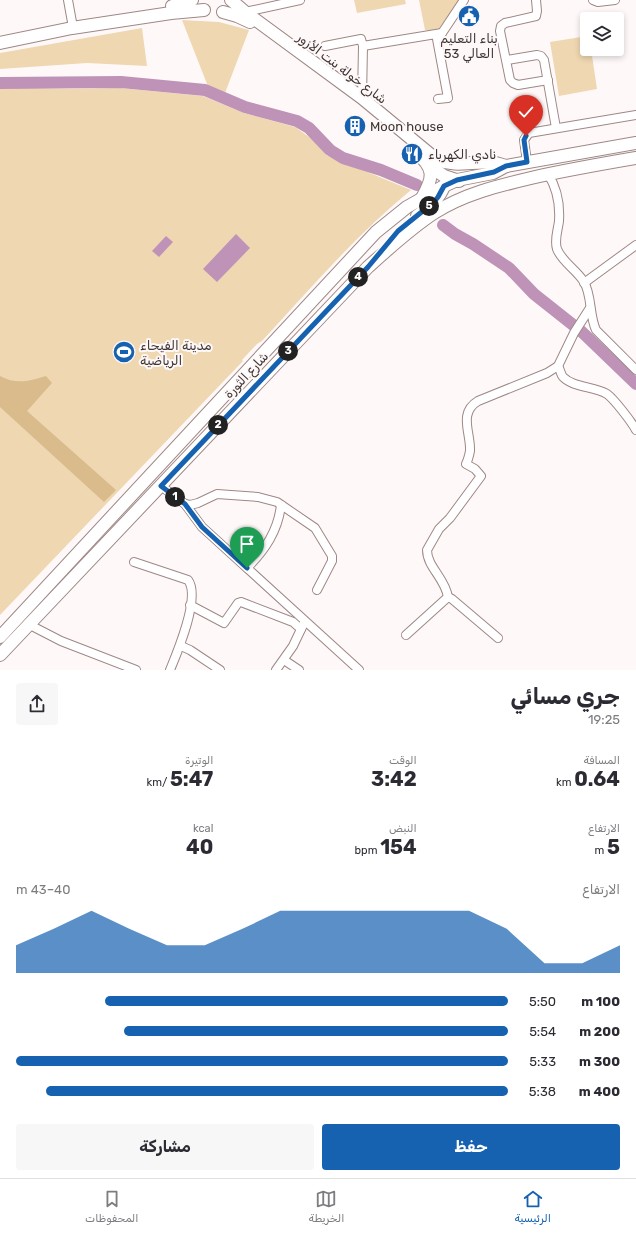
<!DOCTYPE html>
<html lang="ar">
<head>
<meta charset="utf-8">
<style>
  :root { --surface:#fff; --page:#f7f7f7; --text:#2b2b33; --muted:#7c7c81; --line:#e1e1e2; --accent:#1661b0 }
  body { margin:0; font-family:Rubik,Cairo,sans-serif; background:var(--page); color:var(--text); direction:rtl; height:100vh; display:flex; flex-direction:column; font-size:15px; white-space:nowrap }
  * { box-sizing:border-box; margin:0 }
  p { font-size:13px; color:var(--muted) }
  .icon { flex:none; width:22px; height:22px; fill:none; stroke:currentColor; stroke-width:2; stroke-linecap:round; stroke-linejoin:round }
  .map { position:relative; height:670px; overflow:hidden; direction:ltr }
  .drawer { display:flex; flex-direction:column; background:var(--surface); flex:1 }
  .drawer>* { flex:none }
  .fabs { position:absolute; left:580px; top:12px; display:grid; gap:8px }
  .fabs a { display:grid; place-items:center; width:44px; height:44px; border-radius:4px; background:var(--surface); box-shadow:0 2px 6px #0003; font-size:20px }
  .pin { position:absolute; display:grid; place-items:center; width:34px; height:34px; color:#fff; margin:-41px -17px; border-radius:50% 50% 50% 0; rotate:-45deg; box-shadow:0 0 4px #0007 }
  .pin .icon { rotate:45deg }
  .km { position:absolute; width:20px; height:20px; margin:-10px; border-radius:50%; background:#222; color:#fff; font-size:11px; line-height:20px; text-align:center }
  .round { display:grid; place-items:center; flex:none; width:42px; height:42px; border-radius:4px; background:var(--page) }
  .overview { display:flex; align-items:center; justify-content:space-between; height:68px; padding:0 16px }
  h1 { font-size:22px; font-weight:700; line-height:30px }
  .figures { display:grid; grid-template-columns:repeat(3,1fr); gap:6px; height:68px; padding:4px 16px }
  .figures div { display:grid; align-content:center }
  .figures b { font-size:20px; font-weight:700 }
  .figures small { font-size:11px; font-weight:400 }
  .figures p { font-size:11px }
  .chart { height:112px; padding:8px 16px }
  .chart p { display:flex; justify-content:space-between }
  .chart svg { width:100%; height:72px; margin-top:4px; fill:var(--accent); opacity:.7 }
  .primary-button { display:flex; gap:8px; margin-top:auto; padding:8px 16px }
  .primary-button a { flex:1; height:46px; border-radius:4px; background:var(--accent); color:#fff; font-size:16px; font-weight:700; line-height:46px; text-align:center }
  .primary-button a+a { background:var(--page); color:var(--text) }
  ul { padding:0 16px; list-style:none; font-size:13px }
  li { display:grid; grid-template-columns:64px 48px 1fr; align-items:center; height:30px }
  li i { height:10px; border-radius:5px; background:var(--accent) }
  .menu { display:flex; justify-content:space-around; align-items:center; height:56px; border-top:1px solid var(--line); background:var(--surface); font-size:11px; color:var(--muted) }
  .menu a { display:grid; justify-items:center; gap:2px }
  .menu .selected { color:var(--accent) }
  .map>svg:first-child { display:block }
</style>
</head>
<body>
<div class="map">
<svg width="636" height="670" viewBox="0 0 636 670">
  <rect width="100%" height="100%" fill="#fef9f8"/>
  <g fill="#efd7b1">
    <polygon points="354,0 405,0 406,4 357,13"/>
    <polygon points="419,0 459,0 459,1 437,31 425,30"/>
    <polygon points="182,20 219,22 249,30 225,93 209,89"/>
    <polygon points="142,28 147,66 87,63 0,69 0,53"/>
    <polygon points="587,36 587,49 591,49 597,89 559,96 550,42"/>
    <path d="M16,88L68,89L120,88L203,96L244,113L295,127L319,144L326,155L411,190C356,235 310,289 262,341L257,344L242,360L243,361L0,615V89Z"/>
  </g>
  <path fill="#d9bb8c" d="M0,376C17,385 29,381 46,376L52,383L27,411L116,490L104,502L0,407Z"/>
  <g fill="#bf93b7">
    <polygon points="236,234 250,248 217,282 203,269"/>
    <polygon points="166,236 173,242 159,257 152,251"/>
  </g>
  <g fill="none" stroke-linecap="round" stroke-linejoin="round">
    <g stroke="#bf93b7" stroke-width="12">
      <polyline points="0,83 121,82 205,90 245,107 297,121 309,128 330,150 343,158 381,170 417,185"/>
      <polyline points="443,225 455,234 473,244 509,268 534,294 582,332 636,384"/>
    </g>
    <g stroke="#9e8886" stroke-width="10">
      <g id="street">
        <polyline points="68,0 72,22"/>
        <polyline points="536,0 537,11 536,16 505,23 501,26 500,31 510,80 513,83 518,85 548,80"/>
        <polyline points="593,0 598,2 615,0"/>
        <polyline points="245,12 300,0"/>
        <polyline points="442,33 464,0"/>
        <polyline points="325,46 361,39 363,46 442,33 437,39 448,98 438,99"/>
        <polyline points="507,60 537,55 541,56 544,60 556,128"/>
        <polyline points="362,98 363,46"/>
        <polyline points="527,162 524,140 529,133 636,115"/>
        <path d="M548,174C557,188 560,205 559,221C558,230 554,240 557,249C562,262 577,270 584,282C592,295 589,315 596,330L636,370"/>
        <polyline points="584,283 636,245"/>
        <path d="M558,366C560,369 561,375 563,377C574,388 594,386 607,394C614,399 631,421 636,430"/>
        <polyline points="161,486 185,504 190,505 198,503 217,494 258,497 277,502 315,528 332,556 332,561 317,590"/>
        <polyline points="185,504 202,527 359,670"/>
        <path d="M134,562L188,580C201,597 177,653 170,670"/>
        <path d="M247,568C265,550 278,531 281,505"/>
        <path d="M448,597C445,578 427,567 427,550L439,529L450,518L481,476L475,469L466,464C468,460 469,456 470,451C471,433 458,413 478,401L547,373L558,366L574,333L590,308"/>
        <polyline points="448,597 452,599 498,638"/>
        <polyline points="190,605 224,623 238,603 241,602 293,622 301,629"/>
        <polyline points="30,625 61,641 136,670"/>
        <polyline points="406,635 448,597"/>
        <polyline points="181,646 190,650 220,670"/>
        <polyline points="284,660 299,670"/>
        <polyline points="276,670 293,646 303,625"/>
      </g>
    </g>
    <g stroke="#9e8886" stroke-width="14">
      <g id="primary">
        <path d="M231,0L245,12L362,98L437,160C458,168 474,160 494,163C498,163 502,165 506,166"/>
        <polyline points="172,6 185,3 192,0"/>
        <polyline points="223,12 237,16 250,22"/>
        <polyline points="0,43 72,28 171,13 204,10"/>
        <path d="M416,152C435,169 434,177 422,198"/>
        <polyline points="428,165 444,176 459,181"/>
        <path d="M417,216C428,207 439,200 444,186"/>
        <polyline points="0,637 376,232 407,207 444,186 457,180 493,173 506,166 636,143"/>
        <path d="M0,655L368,267C388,249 411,228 434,213C464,194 497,186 531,178C566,170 601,164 636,158"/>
      </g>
    </g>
    <use href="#street" stroke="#fff" stroke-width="8"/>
    <use href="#primary" stroke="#fff" stroke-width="12"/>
  </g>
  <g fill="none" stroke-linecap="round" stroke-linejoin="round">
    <g stroke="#fff" stroke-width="8">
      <polyline id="route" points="247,568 202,527 185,504 161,486 368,267 398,231 434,202 438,197 444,186 457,180 494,172 506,166 527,162 524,140 526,136"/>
    </g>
    <use href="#route" stroke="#1661b0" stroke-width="5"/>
  </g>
  <defs>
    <g id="civic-disc" transform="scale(1.15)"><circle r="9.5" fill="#1661b0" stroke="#fef9f8"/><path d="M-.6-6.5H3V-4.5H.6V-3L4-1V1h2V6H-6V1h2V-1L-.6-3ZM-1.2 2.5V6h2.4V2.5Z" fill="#fff"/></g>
    <g id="building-disc" transform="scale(1.15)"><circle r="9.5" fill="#1661b0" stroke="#fef9f8"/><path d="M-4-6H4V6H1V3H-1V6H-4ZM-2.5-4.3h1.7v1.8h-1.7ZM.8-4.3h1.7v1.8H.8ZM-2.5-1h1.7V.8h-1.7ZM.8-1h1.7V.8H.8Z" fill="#fff"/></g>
    <g id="restaurant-disc" transform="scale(1.15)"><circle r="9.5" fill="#1661b0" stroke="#fef9f8"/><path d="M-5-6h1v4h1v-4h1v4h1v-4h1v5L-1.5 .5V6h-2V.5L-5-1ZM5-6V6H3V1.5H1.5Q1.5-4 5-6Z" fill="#fff"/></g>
    <g id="stadium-disc" transform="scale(1.15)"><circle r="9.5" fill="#1661b0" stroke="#fef9f8"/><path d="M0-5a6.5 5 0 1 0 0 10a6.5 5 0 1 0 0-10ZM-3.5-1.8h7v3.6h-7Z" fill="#fff"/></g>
  </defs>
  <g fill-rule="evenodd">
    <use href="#civic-disc" x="469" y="16"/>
    <use href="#building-disc" x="355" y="126"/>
    <use href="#restaurant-disc" x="412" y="154"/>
    <use href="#stadium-disc" x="124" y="352"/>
  </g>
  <g text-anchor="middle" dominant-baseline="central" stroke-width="4" stroke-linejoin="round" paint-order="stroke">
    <g font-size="13" fill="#3e3534" stroke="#fef9f8" text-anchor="start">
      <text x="469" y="38" text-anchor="middle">بناء التعليم<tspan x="469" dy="15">العالي 53</tspan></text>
      <text x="370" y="126">Moon house</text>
      <text x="428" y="154">نادي الكهرباء</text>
      <text x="140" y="345">مدينة الفيحاء<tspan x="140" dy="15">الرياضية</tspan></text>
    </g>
    <g font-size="13" fill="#3e3534" stroke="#fef9f8">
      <text transform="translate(342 68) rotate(37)">شارع خولة بنت الأزور</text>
      <text transform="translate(246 375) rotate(-47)">شارع الثورة</text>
    </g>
  </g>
</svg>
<div class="fabs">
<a><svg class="icon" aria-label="layers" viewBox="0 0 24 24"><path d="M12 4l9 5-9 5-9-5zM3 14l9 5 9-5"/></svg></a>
</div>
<div class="pin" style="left:247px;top:568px;background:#1e9e55"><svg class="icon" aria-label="arrive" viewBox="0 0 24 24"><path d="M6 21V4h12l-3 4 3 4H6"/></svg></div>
<div class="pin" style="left:526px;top:136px;background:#d93025"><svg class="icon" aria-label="check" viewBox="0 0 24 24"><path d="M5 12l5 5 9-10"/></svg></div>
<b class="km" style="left:175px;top:497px">1</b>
<b class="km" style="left:218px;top:425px">2</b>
<b class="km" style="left:288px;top:351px">3</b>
<b class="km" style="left:358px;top:277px">4</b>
<b class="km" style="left:429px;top:206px">5</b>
</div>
<section class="drawer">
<div class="overview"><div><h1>جري مسائي</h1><p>19:25</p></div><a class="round"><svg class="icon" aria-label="share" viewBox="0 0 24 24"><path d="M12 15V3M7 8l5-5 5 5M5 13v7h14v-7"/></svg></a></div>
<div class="figures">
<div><p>المسافة</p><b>0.64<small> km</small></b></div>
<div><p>الوقت</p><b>3:42</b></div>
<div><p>الوتيرة</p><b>5:47<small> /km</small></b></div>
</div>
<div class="figures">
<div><p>الارتفاع</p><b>5<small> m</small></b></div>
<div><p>النبض</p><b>154<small> bpm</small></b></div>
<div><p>kcal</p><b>40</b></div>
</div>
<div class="chart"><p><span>الارتفاع</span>40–43 m</p>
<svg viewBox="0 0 160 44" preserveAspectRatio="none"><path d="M0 44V27L10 17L20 6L30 17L40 27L50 27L60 17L70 6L80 6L90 6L100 6L110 6L120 6L130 17L140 38L150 38L160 27V44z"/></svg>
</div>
<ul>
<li><b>100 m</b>5:50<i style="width:82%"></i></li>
<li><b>200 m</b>5:54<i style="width:78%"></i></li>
<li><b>300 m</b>5:33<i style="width:100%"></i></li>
<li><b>400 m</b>5:38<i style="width:94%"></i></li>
</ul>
<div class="primary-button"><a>حفظ</a><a>مشاركة</a></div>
</section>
<nav class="menu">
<a class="selected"><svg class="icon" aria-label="home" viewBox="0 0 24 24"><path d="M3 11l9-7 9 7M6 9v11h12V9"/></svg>الرئيسية</a>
<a><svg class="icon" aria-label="map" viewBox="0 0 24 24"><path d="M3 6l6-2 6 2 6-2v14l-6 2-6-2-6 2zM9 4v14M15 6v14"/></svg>الخريطة</a>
<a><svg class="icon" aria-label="saved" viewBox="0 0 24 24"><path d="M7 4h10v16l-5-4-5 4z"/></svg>المحفوظات</a>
</nav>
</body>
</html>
